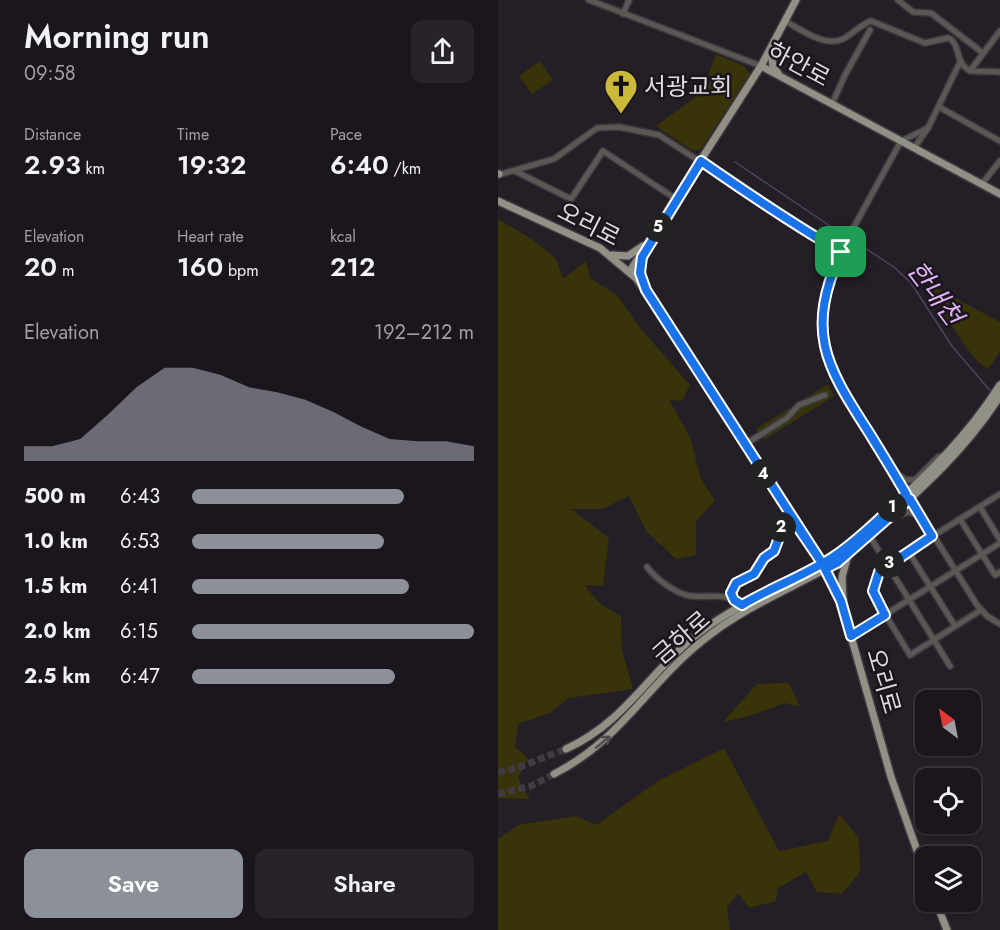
<!DOCTYPE html>
<html lang="en">
<head>
<meta charset="utf-8">
<style>
  :root { --surface:#1b161d; --page:#28232a; --text:#f1f3f6; --muted:#a09fa4; --line:#39353b; --accent:#8c9099 }
  body { margin:0; font-family:Jost,"Noto Sans KR",sans-serif; background:var(--page); color:var(--text); height:100vh; display:flex; flex-direction:column; font-size:22px; white-space:nowrap }
  * { box-sizing:border-box; margin:0 }
  p { font-size:20px; color:var(--muted) }
  .icon { flex:none; width:33px; height:33px; fill:none; stroke:currentColor; stroke-width:2; stroke-linecap:round; stroke-linejoin:round }
  .map { position:relative; flex:1; overflow:hidden }
  .sheet { display:flex; flex-direction:column; background:var(--surface); width:498px }
  .sheet>* { flex:none }
  .needle { width:39px; rotate:328deg }
  .buttons { position:absolute; left:417px; top:690px; display:grid; gap:12px }
  .buttons a { display:grid; place-items:center; width:66px; height:66px; border-radius:12px; background:var(--surface); box-shadow:0 2px 4px #0004,0 0 0 2px var(--line); font-size:30px }
  .pin { position:absolute; display:grid; place-items:center; width:51px; height:51px; color:#fff; margin:-26px; border-radius:12px; box-shadow:0 3px 9px #0006 }
  .km { position:absolute; width:30px; height:30px; margin:-15px; border-radius:50%; background:#222; color:#fff; font-size:16px; line-height:30px; text-align:center }
  .round { display:grid; place-items:center; flex:none; width:63px; height:63px; border-radius:12px; background:var(--page) }
  .head { display:flex; align-items:center; justify-content:space-between; height:102px; padding:0 24px }
  h1 { font-size:33px; font-weight:600; line-height:45px }
  .figures { display:grid; grid-template-columns:repeat(3,1fr); gap:9px; height:102px; padding:6px 24px }
  .figures div { display:grid; align-content:center }
  .figures b { font-size:26px; font-weight:600 }
  .figures small { font-size:16px; font-weight:400 }
  .figures p { font-size:16px }
  .chart { height:168px; padding:12px 24px }
  .chart p { display:flex; justify-content:space-between }
  .chart svg { width:100%; height:108px; margin-top:6px; fill:var(--accent); opacity:.7 }
  .button { display:flex; gap:12px; margin-top:auto; padding:12px 24px }
  .button a { flex:1; height:69px; border-radius:12px; background:var(--accent); color:#fff; font-size:24px; font-weight:600; line-height:69px; text-align:center }
  .button a+a { background:var(--page); color:var(--text) }
  ul { padding:0 24px; list-style:none; font-size:20px }
  li { display:grid; grid-template-columns:96px 72px 1fr; align-items:center; height:45px }
  li i { height:15px; border-radius:8px; background:var(--accent) }
  main { display:flex; flex:1; min-height:0 }
  .map>svg:first-child { display:block }
</style>
</head>
<body>
<main>
<section class="sheet">
<div class="head"><div><h1>Morning run</h1><p>09:58</p></div><a class="round"><svg class="icon" aria-label="share" viewBox="0 0 24 24"><path d="M12 15V3M7 8l5-5 5 5M5 13v7h14v-7"/></svg></a></div>
<div class="figures">
<div><p>Distance</p><b>2.93<small> km</small></b></div>
<div><p>Time</p><b>19:32</b></div>
<div><p>Pace</p><b>6:40<small> /km</small></b></div>
</div>
<div class="figures">
<div><p>Elevation</p><b>20<small> m</small></b></div>
<div><p>Heart rate</p><b>160<small> bpm</small></b></div>
<div><p>kcal</p><b>212</b></div>
</div>
<div class="chart"><p><span>Elevation</span>192–212 m</p>
<svg viewBox="0 0 160 44" preserveAspectRatio="none"><path d="M0 44V38L10 38L20 35L30 25L40 14L50 6L60 6L70 9L80 14L90 16L100 19L110 24L120 30L130 35L140 36L150 36L160 38V44z"/></svg>
</div>
<ul>
<li><b>500 m</b>6:43<i style="width:75%"></i></li>
<li><b>1.0 km</b>6:53<i style="width:68%"></i></li>
<li><b>1.5 km</b>6:41<i style="width:77%"></i></li>
<li><b>2.0 km</b>6:15<i style="width:100%"></i></li>
<li><b>2.5 km</b>6:47<i style="width:72%"></i></li>
</ul>
<div class="button"><a>Save</a><a>Share</a></div>
</section>
<div class="map">
<svg width="502" height="930" viewBox="0 0 502 930">
  <rect width="100%" height="100%" fill="#241e27"/>
  <g fill="#383308">
    <polygon points="218,54 246,66 252,74 203,149 195,151 158,126 204,92"/>
    <polygon points="42,61 55,80 34,94 21,76"/>
    <polygon points="0,219 34,239 58,259 65,279 88,261 92,278 119,295 142,328 192,385 184,401 171,400 192,437 203,479 217,501 198,521 198,555 178,559 148,531 131,496 104,509 73,509 111,538 105,586 86,585 101,603 123,616 124,650 135,689 71,698 52,713 20,724 17,747 30,758 20,778 32,799 0,798"/>
    <path d="M431,284L502,322V351L491,368C476,368 439,301 430,287Z"/>
    <polygon points="330,384 336,396 266,440 258,429"/>
    <polygon points="291,683 302,707 287,703 252,716 225,722 259,684"/>
    <polygon points="226,748 281,851 330,841 341,814 361,838 362,872 344,894 319,892 308,872 280,888 278,901 251,908 240,893 229,908 232,930 0,930 0,839 21,825 78,816 98,825 160,781"/>
  </g>
  <g fill="none" stroke-linecap="round" stroke-linejoin="round">
    <g stroke="#53415b" stroke-width="1.5">
      <polyline points="237,162 347,236"/>
      <polyline points="352,238 397,268 413,283 454,346 494,393"/>
    </g>
    <g stroke="#403a43" stroke-width="7" stroke-dasharray="7 3.5" stroke-linecap="butt">
      <polyline points="0,772 19,768 68,749"/>
      <polyline points="0,794 33,786 56,774"/>
    </g>
    <g stroke="#3e3841" stroke-width="8">
      <g id="minor">
        <polyline points="91,0 263,66"/>
        <polyline points="400,0 415,12 433,13 485,53"/>
        <polyline points="125,14 131,0"/>
        <path d="M287,21C302,29 327,48 345,39C355,34 363,24 373,21L427,43L450,38C462,42 457,61 469,69C477,74 492,70 502,72"/>
        <polyline points="472,71 502,31"/>
        <polyline points="334,104 347,75 372,30"/>
        <polyline points="441,107 502,141"/>
        <polyline points="430,128 403,141 346,245 329,283 325,319 326,337 336,376 479,605 489,616 502,624"/>
        <polyline points="416,148 430,128 462,62"/>
        <polyline points="17,171 73,199 105,151 178,199"/>
        <polyline points="0,175 56,159 99,128 121,127 161,135 343,253"/>
        <polyline points="484,184 502,161"/>
        <polyline points="246,445 289,418 301,405 327,395"/>
        <polyline points="395,471 408,480 417,480 440,457 448,454"/>
        <polyline points="482,507 502,540"/>
        <polyline points="462,519 497,575 502,572"/>
        <polyline points="388,521 410,512 421,515"/>
        <polyline points="371,535 452,666"/>
        <polyline points="410,551 457,626"/>
        <path d="M149,567C158,579 178,594 193,596C209,598 221,593 236,600L234,588L242,580L257,574L266,558L276,551L290,514"/>
        <polyline points="483,610 412,655 379,601 375,586 387,566 502,494"/>
        <polyline points="353,636 502,543"/>
      </g>
    </g>
    <g stroke="#3e3841" stroke-width="10">
      <g id="major">
        <polyline points="273,51 275,67 280,73"/>
        <polyline points="263,66 502,194"/>
        <polyline points="0,174 1,174"/>
        <polyline points="0,201 102,248 139,279 324,563 343,601 393,777 428,876"/>
        <polyline points="114,255 130,256 145,246"/>
        <polyline points="145,255 142,266 146,285"/>
        <polyline points="132,271 263,66 298,0"/>
        <polyline points="345,600 344,577 350,555"/>
        <path d="M68,749C127,722 149,675 197,636C229,611 267,593 302,574C314,568 328,562 339,555C353,544 366,531 380,519C426,479 469,437 502,385"/>
        <path d="M56,774C123,740 148,686 204,641C244,608 292,589 337,564C352,556 365,540 378,529C424,489 469,448 502,396"/>
        <polyline points="438,902 449,930"/>
      </g>
    </g>
    <use href="#minor" stroke="#595853" stroke-width="5"/>
    <use href="#major" stroke="#919085" stroke-width="7"/>
  </g>
  <defs><path id="oneway-shaft" d="M-6 0H5M1.5-3L5.5 0L1.5 3" fill="none" stroke-width="1.6" stroke-linecap="round" stroke-linejoin="round" transform="scale(1.5)"/></defs>
  <use stroke="#504c4c" href="#oneway-shaft" transform="translate(105 742) rotate(-39)"/>
  <g fill="none" stroke-linecap="round" stroke-linejoin="round">
    <g stroke="#fff" stroke-width="12">
      <path id="route" d="M343,252C308,331 326,363 370,431C383,452 396,473 408,494C386,514 363,538 338,555C309,575 274,587 244,605L236,600L233,593L238,583L256,574L266,558L276,551L290,513L324,563L327,569L339,563L412,499L434,536L381,572L375,591L387,615L353,636L343,601L324,563L148,290L142,273L144,257L203,161C249,193 295,224 343,252"/>
    </g>
    <use href="#route" stroke="#1a73e8" stroke-width="8"/>
  </g>
  <defs>
    <g id="church-pin" transform="scale(1.725)"><path d="M0 17L-7.5 6A9.5 9.5 0 1 1 7.5 6Z" fill="#cbba39" stroke="#1b151d"/><path d="M-1.2-6h2.4v3.5h3.3v2.4h-3.3V6h-2.4V-.1h-3.3v-2.4h3.3Z" fill="#111"/></g>
  </defs>
  <g fill-rule="evenodd">
    <use href="#church-pin" x="123" y="86"/>
  </g>
  <g text-anchor="middle" dominant-baseline="central" stroke-width="5" stroke-linejoin="round" paint-order="stroke">
    <g font-size="24" fill="#dedae0" stroke="#1b151d">
      <text transform="translate(301 64) rotate(28)">하안로</text>
      <text transform="translate(91 224) rotate(27)">오리로</text>
      <text transform="translate(183 637) rotate(-41)">금하로</text>
      <text transform="translate(386 681) rotate(74)">오리로</text>
    </g>
    <g font-size="24" fill="#dedae0" stroke="#1b151d" text-anchor="start">
      <text x="146" y="86">서광교회</text>
    </g>
    <g font-size="26" font-style="italic" fill="#dfb1f4" stroke="#1b151d">
      <text transform="translate(437 293) rotate(53)">한내천</text>
    </g>
  </g>
</svg>
<div class="buttons">
<a><svg class="needle" viewBox="-14 -14 28 28"><path d="M0-13l5 13h-10z" fill="#e53935"/><path d="M0 13l5-13h-10z" fill="#a09fa4"/></svg></a>
<a><svg class="icon" aria-label="locate" viewBox="0 0 24 24"><circle cx="12" cy="12" r="6"/><path d="M12 2v4M12 18v4M2 12h4M18 12h4"/></svg></a>
<a><svg class="icon" aria-label="layers" viewBox="0 0 24 24"><path d="M12 4l9 5-9 5-9-5zM3 14l9 5 9-5"/></svg></a>
</div>
<div class="pin" style="left:343px;top:252px;background:#1e9e55"><svg class="icon" aria-label="arrive" viewBox="0 0 24 24"><path d="M6 21V4h12l-3 4 3 4H6"/></svg></div>
<b class="km" style="left:394px;top:507px">1</b>
<b class="km" style="left:283px;top:527px">2</b>
<b class="km" style="left:391px;top:563px">3</b>
<b class="km" style="left:265px;top:474px">4</b>
<b class="km" style="left:160px;top:227px">5</b>
</div>
</main>
</body>
</html>
